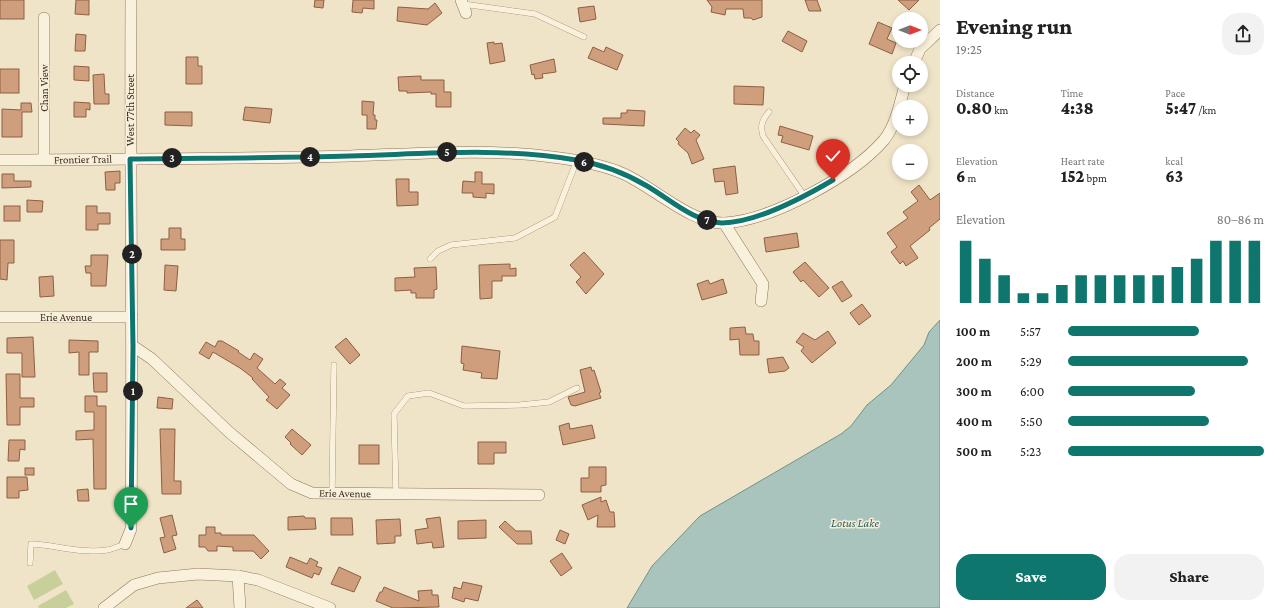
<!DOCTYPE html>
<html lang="en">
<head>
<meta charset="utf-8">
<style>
  :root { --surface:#fff; --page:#f2f2f2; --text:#222; --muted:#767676; --accent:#0f766e }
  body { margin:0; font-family:"Crimson Pro",serif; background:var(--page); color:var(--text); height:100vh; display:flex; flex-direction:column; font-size:15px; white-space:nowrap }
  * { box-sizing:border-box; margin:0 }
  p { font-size:13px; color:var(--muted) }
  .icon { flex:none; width:22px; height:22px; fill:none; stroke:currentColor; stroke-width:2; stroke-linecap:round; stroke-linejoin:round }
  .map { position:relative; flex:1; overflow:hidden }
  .drawer { display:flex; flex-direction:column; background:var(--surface); width:340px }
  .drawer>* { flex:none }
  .needle { width:26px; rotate:90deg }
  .controls { position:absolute; left:892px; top:12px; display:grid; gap:8px }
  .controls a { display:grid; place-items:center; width:36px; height:36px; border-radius:50%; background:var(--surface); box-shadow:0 2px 6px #0003; font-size:20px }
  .pin { position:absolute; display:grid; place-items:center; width:34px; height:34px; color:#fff; margin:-41px -17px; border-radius:50% 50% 50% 0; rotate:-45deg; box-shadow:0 0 4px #0007 }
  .pin .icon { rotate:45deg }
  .km { position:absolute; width:20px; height:20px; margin:-10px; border-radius:50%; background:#222; color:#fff; font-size:11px; line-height:20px; text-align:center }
  .round { display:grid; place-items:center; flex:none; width:42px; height:42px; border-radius:16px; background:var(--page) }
  .head { display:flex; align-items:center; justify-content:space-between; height:68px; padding:0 16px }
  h1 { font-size:22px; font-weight:800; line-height:30px }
  .figures { display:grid; grid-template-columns:repeat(3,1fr); gap:6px; height:68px; padding:4px 16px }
  .figures div { display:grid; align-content:center }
  .figures b { font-size:17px; font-weight:800 }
  .figures small { font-size:11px; font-weight:400 }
  .figures p { font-size:11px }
  .chart { height:112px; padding:8px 16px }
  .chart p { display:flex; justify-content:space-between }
  .chart svg { width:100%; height:72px; margin-top:4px; stroke:var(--accent); stroke-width:6 }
  .action { display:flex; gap:8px; margin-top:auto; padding:8px 16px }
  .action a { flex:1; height:46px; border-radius:16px; background:var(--accent); color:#fff; font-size:16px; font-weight:800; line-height:46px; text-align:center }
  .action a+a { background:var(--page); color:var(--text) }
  ul { padding:0 16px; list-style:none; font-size:13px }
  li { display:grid; grid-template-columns:64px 48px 1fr; align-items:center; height:30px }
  li i { height:10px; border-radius:5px; background:var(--accent) }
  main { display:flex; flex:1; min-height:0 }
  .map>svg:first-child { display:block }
</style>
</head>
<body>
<main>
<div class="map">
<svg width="940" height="608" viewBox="0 0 940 608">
  <rect width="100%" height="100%" fill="#f0e4c8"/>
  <g fill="#c9cf9b">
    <polygon points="55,570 63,584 34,600 27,586"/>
    <polygon points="66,590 74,604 66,608 39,608 38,606"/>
  </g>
  <polygon fill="#a9c4bc" stroke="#6f938a" points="940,320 940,608 627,608 652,566 700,516 841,434 851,426 867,405 891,385 924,345 929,332"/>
  <g fill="#cf9f7d" stroke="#8d5f41">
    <rect x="0" y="0" width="24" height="19"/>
    <polygon points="76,0 89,0 89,15 75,14"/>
    <polygon points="315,0 324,0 323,8 314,7"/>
    <polygon points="353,0 374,0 374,9 363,8 362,13 352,12"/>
    <polygon points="707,0 762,0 762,17 753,20 751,18 744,18 743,9 726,9 725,15 711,12 712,7"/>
    <polygon points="805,0 817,0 821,11 809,11"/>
    <polygon points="898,0 919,0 909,10"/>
    <polygon points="435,3 442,13 427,25 397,21 398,7 428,9"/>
    <polygon points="594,6 596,19 580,22 578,8"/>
    <polygon points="878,22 892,28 887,39 896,43 892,54 869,44"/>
    <polygon points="788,31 807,41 802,52 782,41"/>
    <polygon points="76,34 86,35 85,51 75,51"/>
    <polygon points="494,42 494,44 502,43 505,61 490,64 487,43"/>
    <polygon points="593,47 604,52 606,47 623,55 617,70 588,58"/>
    <polygon points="186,57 198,57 198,66 202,66 202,84 186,84"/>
    <polygon points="554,59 556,72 542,74 543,78 535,79 534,74 532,75 530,65"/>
    <polygon points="74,66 89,67 89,81 74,80"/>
    <rect x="0" y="69" width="19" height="24"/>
    <polygon points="104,74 105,94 109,94 109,104 94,104 93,75"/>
    <polygon points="421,76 421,80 444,80 444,92 451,92 451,107 436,107 436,94 431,94 431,92 407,93 407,91 399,91 398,77"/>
    <polygon points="734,86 764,87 763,105 734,104"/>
    <polygon points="362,101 374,102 373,115 375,115 375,120 377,120 376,129 367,129 367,115 362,115"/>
    <polygon points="74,102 90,103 90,110 86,109 86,117 74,117"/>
    <polygon points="21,103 31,103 32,112 22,112 22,137 2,137 2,109 21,110"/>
    <polygon points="245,107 272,109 270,123 243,120"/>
    <polygon points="627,110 645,111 644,126 603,124 603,118 621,118 621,113 627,113"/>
    <polygon points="165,112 192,112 192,126 165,125"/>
    <polygon points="780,126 813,136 809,150 781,142 783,136 778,135"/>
    <polygon points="685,128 691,133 694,130 700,135 696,140 704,159 692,164 688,153 678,144 679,142 676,139"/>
    <polygon points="735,166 738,193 726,195 724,181 715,182 713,169"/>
    <polygon points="120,171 120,183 115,183 115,190 106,190 105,172"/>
    <polygon points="475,172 482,172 482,184 494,184 494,194 486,193 486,198 473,197 473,193 462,193 463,181 475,182"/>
    <polygon points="2,174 14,174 14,181 31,181 31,187 2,188"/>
    <polygon points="396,179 409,179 409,192 418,192 418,205 397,206"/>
    <polygon points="919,185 930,200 940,193 940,219 929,228 930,230 910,246 918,258 906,266 903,261 900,264 891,252 897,247 887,233 908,218 903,212 918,201 911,192"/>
    <polygon points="27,200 43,201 42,212 27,212"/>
    <rect x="4" y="206" width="16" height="15"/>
    <polygon points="86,206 97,206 97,213 110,213 110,224 98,224 98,230 86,230"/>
    <polygon points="169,228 181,228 181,239 185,239 185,250 161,250 161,239 169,239"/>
    <polygon points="797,233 799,247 766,252 764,238"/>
    <polygon points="0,240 14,240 14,263 8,263 7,280 0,279"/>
    <polygon points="584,252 604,274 586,294 576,282 581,277 570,265"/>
    <polygon points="91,255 108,255 106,286 91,286 91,273 86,273 85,266 91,266"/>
    <polygon points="805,262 829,288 819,297 803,280 801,282 793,272"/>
    <polygon points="510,264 510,269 516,268 516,276 502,276 502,281 492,281 492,298 480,299 479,265"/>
    <polygon points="165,265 178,266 176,291 164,290"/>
    <polygon points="436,267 437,289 434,290 434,298 416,298 416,293 411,293 411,290 395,291 395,278 415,277 414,268"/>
    <polygon points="53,276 54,296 40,297 39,277"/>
    <polygon points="723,279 727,293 702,300 697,284 708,280 710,284"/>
    <polygon points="842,281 852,296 842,302 832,287"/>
    <polygon points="862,304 871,316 859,325 850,313"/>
    <polygon points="745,327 746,334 753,334 754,341 759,341 759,355 740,355 739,339 730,340 730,328"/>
    <polygon points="828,331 836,343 812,363 801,351 804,347 796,342 803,333 815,340"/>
    <polygon points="33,337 35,377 22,377 22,353 7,353 7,338"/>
    <polygon points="346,338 360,355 350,364 335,347"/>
    <polygon points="69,340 98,341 98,352 89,352 89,375 79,375 79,352 69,353"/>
    <polygon points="218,341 222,341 239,351 238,352 250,360 254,353 263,359 257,368 275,384 280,379 286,384 282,388 290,395 277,409 266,400 269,397 252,379 253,378 240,368 213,352 209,359 199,353 206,342 215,347"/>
    <polygon points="462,346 500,351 497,379 481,378 482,373 463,370 464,364 461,363"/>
    <polygon points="783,357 789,368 785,371 769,373 767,359"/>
    <polygon points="591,367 592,371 594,370 601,392 599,393 601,398 575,406 571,405 568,397 585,392 580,370"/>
    <polygon points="93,373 107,373 107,392 94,392"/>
    <polygon points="6,374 20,374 20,398 34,398 34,407 20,407 20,425 7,425"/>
    <polygon points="85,396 97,396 97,406 106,406 106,489 94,489 93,439 76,440 76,431 94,430 94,412 85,412"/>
    <polygon points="158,397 173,399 172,409 157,408"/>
    <polygon points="569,423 570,429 592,425 595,438 563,445 559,426"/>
    <polygon points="160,429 175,429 174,481 181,481 181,494 162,494"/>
    <polygon points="292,429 311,445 302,455 290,444 291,443 285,437"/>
    <polygon points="9,440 25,440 25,450 20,449 19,461 8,461"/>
    <polygon points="478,442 506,442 506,453 494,453 494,464 478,464"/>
    <rect x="359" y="445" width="20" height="19"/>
    <polygon points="589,467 606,467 606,485 601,486 601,492 581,492 581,478 589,478"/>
    <rect x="25" y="468" width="9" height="7"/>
    <polygon points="7,477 27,477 28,490 19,491 19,498 7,498"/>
    <polygon points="88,489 89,501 78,501 77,490"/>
    <polygon points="601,497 601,502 606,500 610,512 614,512 615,527 597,527 598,515 588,520 582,505"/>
    <polygon points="172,515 177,535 172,536 176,549 164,553 160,538 165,537 160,518"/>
    <polygon points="304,516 305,518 315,518 316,529 288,530 288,517"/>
    <polygon points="440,517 444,547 433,548 432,542 417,544 415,530 428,528 426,519"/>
    <polygon points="331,518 352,518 353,535 331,535"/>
    <polygon points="400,519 401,536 395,536 395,543 377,544 376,520"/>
    <polygon points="486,520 486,538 458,539 458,521"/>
    <polygon points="505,521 516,531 531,531 532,544 517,544 499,527"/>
    <polygon points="206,527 215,527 215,533 221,533 221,535 254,535 269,551 261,559 253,551 233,551 233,547 217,546 217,551 208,551 205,547 199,547 199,535 206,535"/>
    <polygon points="560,530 569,534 565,544 556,540"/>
    <polygon points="562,553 572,568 561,576 550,561"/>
    <polygon points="290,557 307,564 310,558 318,562 316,566 322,568 319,575 314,573 312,578 286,567"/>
    <polygon points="339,567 361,577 354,592 331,584"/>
    <polygon points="463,582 482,586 478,601 465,598 464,602 452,598 454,587 461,589"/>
    <polygon points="384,587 419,601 418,591 432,590 432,595 438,595 439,607 393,608 376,601 380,592 382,592"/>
    <polygon points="197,600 203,608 186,608"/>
  </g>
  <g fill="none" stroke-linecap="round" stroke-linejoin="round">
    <g stroke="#8d765c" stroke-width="6">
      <g id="service">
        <polyline points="463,4 535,14 584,37"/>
        <path d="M769,112C762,120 760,126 763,136L805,197"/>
        <polyline points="430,259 438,251 451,245 515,238 555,217 577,160"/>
        <polyline points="332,494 334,365"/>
        <polyline points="396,494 394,414 408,396 429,393 464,406 520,405 549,402 577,388"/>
        <path d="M30,563L31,544C56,545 82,554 107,550C113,549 119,546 125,544"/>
      </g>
    </g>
    <g stroke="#8d765c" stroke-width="12">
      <g id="minor">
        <polyline points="461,0 466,13"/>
        <polyline points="44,18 44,159"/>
        <polyline points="914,63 920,49 940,30"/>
        <path d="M0,160C117,159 234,159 350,156C418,154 485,148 552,157C576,160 602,164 624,174C653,187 693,225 725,223C772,220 853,176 884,140C896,125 900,103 905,85"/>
        <polyline points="724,223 763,284 761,301"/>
        <polyline points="0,317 132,317"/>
        <polyline points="133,346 152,359 229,432 291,484 312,493 539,495"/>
        <path d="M125,544L131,529C133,352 130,176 131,0"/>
        <polyline points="238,576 240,608"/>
        <polyline points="104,608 134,585 158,578 198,574 238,576 258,580 330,608"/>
      </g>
    </g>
    <use href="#service" stroke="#faf1dc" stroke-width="5.5"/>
    <use href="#minor" stroke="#faf1dc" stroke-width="11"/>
  </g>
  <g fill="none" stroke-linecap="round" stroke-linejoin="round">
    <g stroke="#fff" stroke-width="8">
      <path id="route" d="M131,528L133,346L130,159C203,158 277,158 350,156C425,154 500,147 576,160C601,164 625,173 647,186C671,200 694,222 722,223C756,223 804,197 833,180"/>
    </g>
    <use href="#route" stroke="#0f766e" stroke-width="5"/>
  </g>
  <g text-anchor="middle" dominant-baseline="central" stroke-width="3" stroke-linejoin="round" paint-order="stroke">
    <g font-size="11" fill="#3d2e20" stroke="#f7eed8">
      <text transform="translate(44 88) rotate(-90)">Chan View</text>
      <text transform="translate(130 110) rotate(-90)">West 77th Street</text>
      <text transform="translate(83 159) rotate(-1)">Frontier Trail</text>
      <text x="66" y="317">Erie Avenue</text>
      <text transform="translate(345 493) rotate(1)">Erie Avenue</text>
    </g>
    <g font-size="12" font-style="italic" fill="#2f5d5a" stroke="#f7eed8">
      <text x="855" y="523">Lotus Lake</text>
    </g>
  </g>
</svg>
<div class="controls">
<a><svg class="needle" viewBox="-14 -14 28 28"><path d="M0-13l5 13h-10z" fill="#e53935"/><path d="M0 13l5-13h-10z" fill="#767676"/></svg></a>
<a><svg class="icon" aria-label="locate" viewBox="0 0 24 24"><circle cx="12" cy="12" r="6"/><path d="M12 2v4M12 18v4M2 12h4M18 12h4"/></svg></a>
<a>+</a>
<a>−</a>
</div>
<div class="pin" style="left:131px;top:528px;background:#1e9e55"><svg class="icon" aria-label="arrive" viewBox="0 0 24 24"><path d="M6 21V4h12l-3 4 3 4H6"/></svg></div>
<div class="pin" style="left:833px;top:180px;background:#d93025"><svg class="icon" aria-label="check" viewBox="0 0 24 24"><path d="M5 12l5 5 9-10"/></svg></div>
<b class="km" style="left:133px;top:391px">1</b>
<b class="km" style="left:132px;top:254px">2</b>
<b class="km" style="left:172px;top:158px">3</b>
<b class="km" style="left:310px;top:157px">4</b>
<b class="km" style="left:447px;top:152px">5</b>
<b class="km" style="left:584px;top:162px">6</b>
<b class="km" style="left:707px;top:220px">7</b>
</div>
<section class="drawer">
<div class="head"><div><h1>Evening run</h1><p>19:25</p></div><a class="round"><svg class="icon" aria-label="share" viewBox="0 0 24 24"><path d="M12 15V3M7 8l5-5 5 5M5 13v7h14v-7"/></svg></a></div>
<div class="figures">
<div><p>Distance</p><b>0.80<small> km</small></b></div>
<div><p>Time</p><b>4:38</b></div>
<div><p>Pace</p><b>5:47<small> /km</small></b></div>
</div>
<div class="figures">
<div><p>Elevation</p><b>6<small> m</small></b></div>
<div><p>Heart rate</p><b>152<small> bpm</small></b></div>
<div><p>kcal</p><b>63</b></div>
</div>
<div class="chart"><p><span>Elevation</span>80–86 m</p>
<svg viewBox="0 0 160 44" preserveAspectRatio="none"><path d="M5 44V6M15 44V17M25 44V27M35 44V38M45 44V38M55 44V33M65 44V27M75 44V27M85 44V27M95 44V27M105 44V27M115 44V22M125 44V17M135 44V6M145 44V6M155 44V6"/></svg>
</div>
<ul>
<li><b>100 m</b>5:57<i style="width:67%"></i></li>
<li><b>200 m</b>5:29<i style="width:92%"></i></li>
<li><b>300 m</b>6:00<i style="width:65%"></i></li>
<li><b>400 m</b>5:50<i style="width:72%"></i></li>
<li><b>500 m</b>5:23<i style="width:100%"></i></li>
</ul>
<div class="action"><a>Save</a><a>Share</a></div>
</section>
</main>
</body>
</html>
